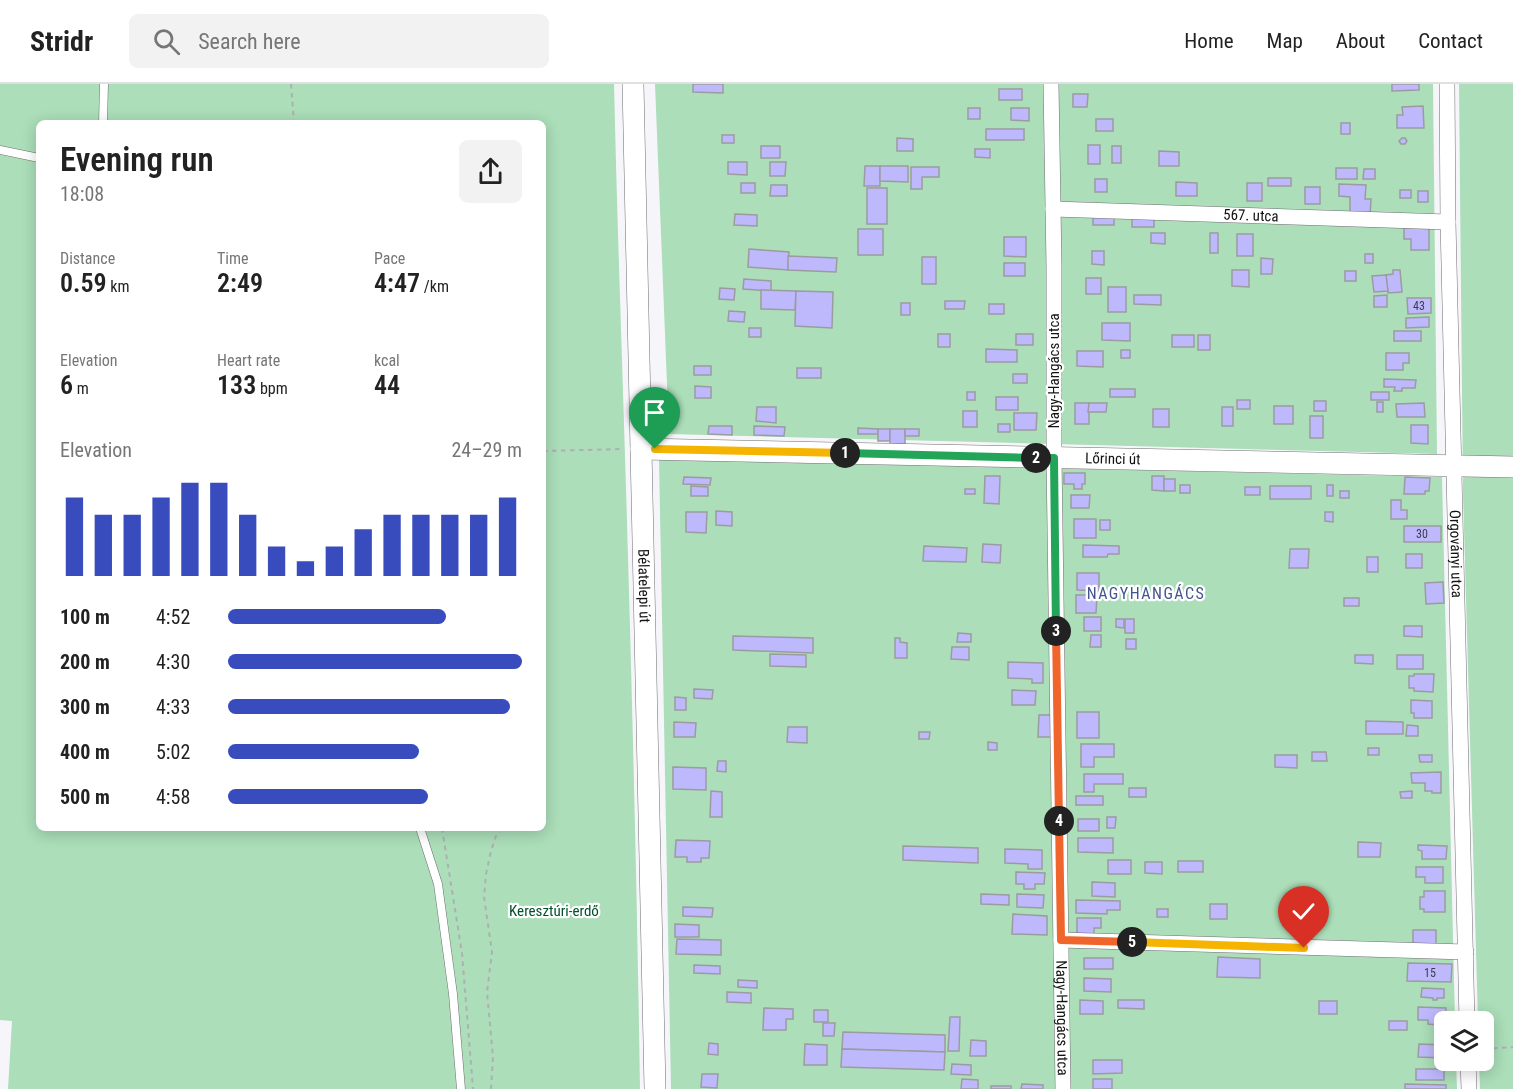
<!DOCTYPE html>
<html lang="en">
<head>
<meta charset="utf-8">
<style>
  :root { --surface:#fff; --page:#f2f2f2; --text:#222; --muted:#767676; --line:#e0e0e0; --accent:#394cbe }
  body { margin:0; font-family:"Roboto Condensed",sans-serif; background:var(--page); color:var(--text); height:100vh; display:flex; flex-direction:column; font-size:22px; white-space:nowrap }
  * { box-sizing:border-box; margin:0 }
  p { font-size:20px; color:var(--muted) }
  .icon { flex:none; width:33px; height:33px; fill:none; stroke:currentColor; stroke-width:2; stroke-linecap:round; stroke-linejoin:round }
  .map { position:relative; flex:1; overflow:hidden }
  .sheet { position:absolute; left:36px; top:36px; width:510px; height:711px; display:flex; flex-direction:column; background:var(--surface); border-radius:9px; box-shadow:0 3px 15px #0003 }
  .sheet>* { flex:none }
  .buttons { position:absolute; left:1434px; top:927px; display:grid; gap:12px }
  .buttons a { display:grid; place-items:center; width:60px; height:60px; border-radius:9px; background:var(--surface); box-shadow:0 3px 15px #0003; font-size:30px }
  .pin { position:absolute; display:grid; place-items:center; width:51px; height:51px; color:#fff; margin:-62px -26px; border-radius:50% 50% 50% 0; rotate:-45deg; box-shadow:0 0 6px #0007 }
  .pin .icon { rotate:45deg }
  .km { position:absolute; width:30px; height:30px; margin:-15px; border-radius:50%; background:#222; color:#fff; font-size:16px; line-height:30px; text-align:center }
  .round { display:grid; place-items:center; flex:none; width:63px; height:63px; border-radius:9px; background:var(--page) }
  .summary { display:flex; align-items:center; justify-content:space-between; height:102px; padding:0 24px }
  h1 { font-size:33px; font-weight:600; line-height:45px }
  .figures { display:grid; grid-template-columns:repeat(3,1fr); gap:9px; height:102px; padding:6px 24px }
  .figures div { display:grid; align-content:center }
  .figures b { font-size:26px; font-weight:600 }
  .figures small { font-size:16px; font-weight:400 }
  .figures p { font-size:16px }
  .chart { height:168px; padding:12px 24px }
  .chart p { display:flex; justify-content:space-between }
  .chart svg { width:100%; height:108px; margin-top:6px; stroke:var(--accent); stroke-width:6 }
  ul { padding:0 24px; list-style:none; font-size:20px }
  li { display:grid; grid-template-columns:96px 72px 1fr; align-items:center; height:45px }
  li i { height:15px; border-radius:8px; background:var(--accent) }
  header { display:flex; align-items:center; gap:36px; box-sizing:border-box; height:84px; padding:0 30px; background:var(--surface); border-bottom:2px solid var(--line) }
  header strong { font-size:28px }
  nav { display:flex; gap:33px; margin-inline-start:auto; font-size:21px }
  .search { width:420px; height:54px; background:var(--page); display:flex; align-items:center; gap:15px; box-sizing:border-box; padding:0 21px; border-radius:9px; color:var(--muted); font-size:22px }
  .map>svg:first-child { display:block }
</style>
</head>
<body>
<header>
<strong>Stridr</strong>
<div class="search"><svg class="icon" aria-label="search" viewBox="0 0 24 24"><circle cx="10" cy="10" r="6"/><path d="M15 15l6 6"/></svg>Search here</div>
<nav><a>Home</a><a>Map</a><a>About</a><a>Contact</a></nav>
</header>
<div class="map">
<svg width="1513" height="1005" viewBox="0 0 1513 1005">
  <rect width="100%" height="100%" fill="#f6f6fa"/>
  <g fill="#abdeb9" fill-rule="evenodd">
    <path d="M0,0H614C617,135 622,269 626,404C632,604 637,805 640,1005H8L12,937L0,936ZM39,39H543V744H39Z"/>
    <polygon points="655,0 1433,0 1437,370 669,350"/>
    <polygon points="1459,0 1513,0 1513,1005 1480,1005 1479,977 1484,976 1484,938 1478,937 1463,409"/>
    <polygon points="659,375 1442,393 1455,937 1444,938 1444,976 1456,977 1457,1005 671,1005"/>
  </g>
  <g fill="#beb9fc" stroke="#9c9ca0" stroke-width="1.5">
    <polygon points="693,0 723,0 723,9 693,8"/>
    <polygon points="1392,0 1419,0 1419,6 1392,7"/>
    <rect x="999" y="5" width="23" height="11"/>
    <polygon points="1073,10 1088,10 1087,23 1073,23"/>
    <polygon points="1423,22 1424,44 1397,44 1397,31 1403,31 1402,23"/>
    <rect x="968" y="24" width="12" height="11"/>
    <polygon points="1011,24 1029,24 1029,37 1011,36"/>
    <rect x="1096" y="35" width="17" height="12"/>
    <rect x="1341" y="39" width="9" height="11"/>
    <rect x="986" y="45" width="38" height="11"/>
    <rect x="722" y="51" width="12" height="8"/>
    <polygon points="897,54 913,55 913,67 897,67"/>
    <polygon points="1402,54 1405,54 1407,57 1405,60 1401,60 1399,57"/>
    <rect x="1088" y="61" width="12" height="19"/>
    <rect x="761" y="62" width="19" height="12"/>
    <rect x="1112" y="62" width="9" height="17"/>
    <polygon points="975,65 990,65 990,74 975,73"/>
    <polygon points="1159,67 1179,68 1179,82 1159,82"/>
    <polygon points="728,78 747,78 747,91 728,90"/>
    <polygon points="770,78 786,78 785,92 770,92"/>
    <polygon points="865,82 880,82 880,102 864,102"/>
    <polygon points="880,82 908,82 908,98 880,97"/>
    <polygon points="911,83 939,83 939,93 922,93 922,105 911,105"/>
    <rect x="1336" y="84" width="21" height="11"/>
    <polygon points="1364,85 1375,85 1375,95 1363,95"/>
    <rect x="1268" y="94" width="23" height="8"/>
    <rect x="1095" y="95" width="12" height="13"/>
    <polygon points="1176,98 1197,99 1197,112 1176,112"/>
    <rect x="741" y="99" width="14" height="10"/>
    <rect x="1247" y="99" width="15" height="18"/>
    <polygon points="1339,100 1366,101 1365,115 1371,115 1370,132 1350,131 1350,113 1339,112"/>
    <polygon points="771,101 787,101 787,112 770,112"/>
    <rect x="1305" y="103" width="15" height="17"/>
    <rect x="867" y="104" width="20" height="36"/>
    <rect x="1400" y="106" width="11" height="8"/>
    <rect x="1418" y="107" width="10" height="11"/>
    <rect x="1093" y="129" width="21" height="12"/>
    <polygon points="735,130 757,131 757,142 734,141"/>
    <rect x="1132" y="131" width="22" height="12"/>
    <polygon points="1404,144 1429,144 1429,166 1411,166 1411,155 1404,155"/>
    <rect x="858" y="145" width="25" height="26"/>
    <polygon points="1151,149 1165,149 1165,160 1151,159"/>
    <rect x="1210" y="149" width="8" height="20"/>
    <rect x="1237" y="150" width="16" height="22"/>
    <polygon points="1004,153 1026,153 1026,173 1004,172"/>
    <polygon points="749,165 789,168 788,186 748,183"/>
    <polygon points="1092,167 1104,167 1104,181 1092,180"/>
    <rect x="1365" y="170" width="8" height="9"/>
    <polygon points="788,172 837,174 836,188 788,186"/>
    <rect x="922" y="173" width="14" height="27"/>
    <polygon points="1261,174 1273,175 1272,190 1261,190"/>
    <rect x="1004" y="179" width="21" height="13"/>
    <polygon points="1232,186 1249,186 1249,203 1232,202"/>
    <polygon points="1393,186 1400,186 1402,208 1388,209 1386,191 1393,190"/>
    <rect x="1345" y="187" width="11" height="10"/>
    <polygon points="1386,191 1388,207 1374,208 1372,192"/>
    <rect x="1086" y="194" width="15" height="16"/>
    <polygon points="744,195 771,197 771,207 743,205"/>
    <rect x="1108" y="203" width="18" height="25"/>
    <polygon points="720,204 735,205 734,216 719,215"/>
    <polygon points="761,206 796,207 795,226 761,225"/>
    <polygon points="796,207 833,208 832,244 795,242"/>
    <polygon points="1134,211 1161,211 1161,221 1134,220"/>
    <polygon points="1387,211 1387,223 1374,223 1374,212"/>
    <polygon points="1407,214 1431,214 1431,229 1408,230"/>
    <polygon points="945,217 965,217 964,225 945,225"/>
    <rect x="901" y="219" width="9" height="12"/>
    <rect x="989" y="220" width="15" height="10"/>
    <polygon points="729,227 745,228 744,238 728,237"/>
    <polygon points="1429,233 1429,243 1406,244 1406,234"/>
    <polygon points="1102,239 1130,239 1130,257 1102,256"/>
    <rect x="749" y="244" width="12" height="9"/>
    <rect x="1394" y="247" width="27" height="10"/>
    <rect x="938" y="250" width="12" height="13"/>
    <rect x="1016" y="250" width="17" height="11"/>
    <rect x="1172" y="251" width="22" height="12"/>
    <rect x="1198" y="251" width="12" height="15"/>
    <polygon points="986,265 1017,266 1017,278 986,278"/>
    <rect x="1121" y="266" width="9" height="8"/>
    <polygon points="1077,267 1103,267 1103,283 1077,282"/>
    <polygon points="1386,269 1409,269 1409,279 1403,279 1403,286 1386,286"/>
    <rect x="694" y="282" width="17" height="9"/>
    <rect x="797" y="284" width="24" height="10"/>
    <rect x="1013" y="290" width="14" height="9"/>
    <polygon points="1384,295 1416,296 1415,304 1402,304 1402,307 1394,307 1395,303 1384,303"/>
    <polygon points="695,302 711,303 711,314 695,314"/>
    <rect x="1110" y="305" width="25" height="8"/>
    <rect x="967" y="308" width="8" height="8"/>
    <rect x="1371" y="308" width="18" height="8"/>
    <rect x="996" y="313" width="22" height="13"/>
    <rect x="1237" y="316" width="13" height="9"/>
    <rect x="1314" y="317" width="12" height="10"/>
    <rect x="1377" y="318" width="6" height="10"/>
    <rect x="1075" y="319" width="14" height="21"/>
    <polygon points="1089,319 1107,319 1106,328 1088,328"/>
    <polygon points="1424,319 1425,333 1397,333 1396,320"/>
    <rect x="1274" y="322" width="19" height="18"/>
    <polygon points="757,323 776,323 776,339 756,337"/>
    <rect x="1222" y="323" width="11" height="19"/>
    <polygon points="662,324 674,324 675,332 662,332"/>
    <rect x="1153" y="325" width="16" height="18"/>
    <rect x="963" y="327" width="14" height="16"/>
    <polygon points="1014,329 1037,329 1036,346 1014,346"/>
    <rect x="1310" y="332" width="13" height="22"/>
    <rect x="998" y="340" width="12" height="8"/>
    <polygon points="1411,341 1428,341 1428,360 1411,359"/>
    <polygon points="709,342 732,342 732,351 708,350"/>
    <polygon points="754,342 785,343 784,352 754,351"/>
    <polygon points="858,344 878,345 878,350 858,350"/>
    <rect x="878" y="345" width="12" height="12"/>
    <rect x="890" y="345" width="15" height="15"/>
    <rect x="905" y="345" width="14" height="7"/>
    <polygon points="1064,389 1085,389 1085,400 1082,400 1082,405 1074,405 1074,400 1064,400"/>
    <polygon points="985,392 1000,392 999,420 984,419"/>
    <polygon points="1152,392 1164,392 1164,407 1152,406"/>
    <polygon points="684,393 711,394 710,401 683,400"/>
    <polygon points="1405,393 1430,394 1429,407 1425,407 1425,410 1404,410"/>
    <rect x="1164" y="395" width="11" height="12"/>
    <rect x="1180" y="401" width="10" height="8"/>
    <rect x="1327" y="401" width="6" height="11"/>
    <polygon points="691,402 708,403 708,412 691,412"/>
    <rect x="1270" y="402" width="41" height="13"/>
    <rect x="1245" y="403" width="15" height="8"/>
    <rect x="965" y="405" width="10" height="5"/>
    <rect x="1340" y="407" width="9" height="7"/>
    <polygon points="1071,411 1090,411 1089,424 1071,424"/>
    <polygon points="1391,416 1401,416 1401,426 1407,426 1407,435 1391,435"/>
    <polygon points="716,427 732,428 732,442 716,441"/>
    <polygon points="686,428 707,428 706,449 686,448"/>
    <polygon points="1325,428 1333,428 1333,438 1325,437"/>
    <rect x="1074" y="435" width="22" height="19"/>
    <rect x="1100" y="436" width="10" height="10"/>
    <rect x="1404" y="442" width="37" height="16"/>
    <polygon points="983,460 1001,461 1000,479 982,478"/>
    <polygon points="1083,461 1119,462 1119,470 1108,470 1107,473 1083,473"/>
    <polygon points="924,462 967,464 966,478 923,477"/>
    <polygon points="1290,465 1309,465 1308,484 1289,484"/>
    <rect x="1406" y="470" width="16" height="14"/>
    <rect x="1367" y="473" width="11" height="15"/>
    <polygon points="1077,489 1099,489 1099,507 1077,506"/>
    <polygon points="1443,498 1444,519 1426,520 1425,499"/>
    <polygon points="1076,511 1097,511 1096,529 1076,529"/>
    <rect x="1344" y="514" width="15" height="8"/>
    <rect x="1084" y="533" width="17" height="14"/>
    <polygon points="1116,535 1124,535 1124,544 1116,543"/>
    <rect x="1125" y="535" width="9" height="14"/>
    <polygon points="1404,542 1422,542 1422,553 1404,552"/>
    <polygon points="958,549 971,550 971,558 957,558"/>
    <polygon points="1091,551 1101,551 1101,563 1090,563"/>
    <polygon points="733,552 813,554 813,569 733,566"/>
    <polygon points="895,554 900,554 900,558 907,559 907,574 895,574"/>
    <rect x="1126" y="555" width="10" height="10"/>
    <polygon points="952,563 969,563 969,576 951,575"/>
    <polygon points="770,570 806,571 806,583 770,582"/>
    <polygon points="1355,571 1373,571 1373,580 1355,579"/>
    <rect x="1397" y="571" width="26" height="14"/>
    <polygon points="1008,578 1043,579 1043,599 1032,599 1032,595 1008,594"/>
    <polygon points="1414,590 1434,590 1433,608 1414,607 1414,604 1409,604 1409,592 1414,592"/>
    <polygon points="694,605 713,606 712,615 694,614"/>
    <polygon points="1012,606 1036,607 1035,621 1012,621"/>
    <polygon points="675,613 686,614 686,626 675,626"/>
    <polygon points="1411,616 1432,617 1432,634 1414,634 1414,629 1411,629"/>
    <rect x="1077" y="628" width="22" height="26"/>
    <polygon points="1039,631 1054,631 1053,653 1038,653"/>
    <polygon points="1366,637 1403,638 1403,650 1366,650"/>
    <polygon points="674,638 696,639 695,653 674,653"/>
    <polygon points="1407,641 1418,642 1418,652 1406,652"/>
    <polygon points="788,643 807,643 807,659 787,658"/>
    <polygon points="919,648 930,648 929,655 919,655"/>
    <polygon points="988,658 997,659 997,666 988,666"/>
    <polygon points="1081,660 1114,660 1114,673 1094,673 1094,683 1081,683"/>
    <rect x="1368" y="664" width="11" height="7"/>
    <polygon points="1312,668 1326,668 1327,677 1312,677"/>
    <polygon points="1275,671 1297,671 1297,684 1275,683"/>
    <polygon points="1419,671 1432,671 1432,678 1420,678"/>
    <polygon points="718,677 726,677 726,688 717,687"/>
    <polygon points="673,683 706,684 706,706 673,705"/>
    <polygon points="1441,688 1441,709 1432,709 1432,707 1425,707 1425,699 1412,699 1411,689"/>
    <polygon points="1084,690 1123,690 1123,700 1094,700 1094,708 1084,708"/>
    <rect x="1129" y="704" width="17" height="9"/>
    <polygon points="711,707 722,708 722,733 710,733"/>
    <polygon points="1412,707 1412,714 1401,714 1400,708"/>
    <rect x="1076" y="712" width="27" height="9"/>
    <polygon points="1107,733 1116,733 1115,744 1107,744"/>
    <rect x="1078" y="735" width="21" height="12"/>
    <polygon points="1078,754 1113,754 1113,769 1078,768"/>
    <polygon points="676,756 710,757 709,774 701,774 701,778 687,778 687,773 675,773"/>
    <polygon points="1358,758 1381,759 1380,773 1358,773"/>
    <polygon points="1418,761 1447,762 1446,775 1422,775 1422,767 1418,766"/>
    <polygon points="903,762 978,764 978,779 903,776"/>
    <polygon points="1005,765 1042,766 1042,785 1028,785 1028,780 1005,779"/>
    <rect x="1108" y="776" width="23" height="14"/>
    <rect x="1178" y="777" width="25" height="11"/>
    <polygon points="1145,778 1162,778 1162,790 1145,789"/>
    <polygon points="1416,783 1443,783 1443,799 1425,799 1425,793 1416,793"/>
    <polygon points="1016,788 1045,789 1044,800 1035,800 1035,805 1024,805 1024,800 1016,800"/>
    <polygon points="1092,798 1115,799 1115,813 1092,812"/>
    <polygon points="1424,807 1445,807 1445,828 1424,828 1424,825 1420,825 1420,813 1424,813"/>
    <polygon points="981,810 1009,811 1009,821 981,820"/>
    <polygon points="1017,810 1044,811 1043,824 1017,823"/>
    <polygon points="1076,816 1120,817 1120,826 1107,826 1107,830 1076,829"/>
    <rect x="1210" y="820" width="17" height="15"/>
    <polygon points="683,823 713,824 712,833 683,832"/>
    <rect x="1157" y="825" width="11" height="8"/>
    <polygon points="1013,830 1047,832 1047,851 1012,850"/>
    <polygon points="1077,834 1101,834 1101,844 1094,844 1094,853 1077,853"/>
    <polygon points="675,840 699,841 699,853 675,853"/>
    <rect x="1413" y="846" width="23" height="15"/>
    <polygon points="677,855 721,856 721,871 676,870"/>
    <polygon points="1218,873 1260,875 1260,894 1217,893"/>
    <rect x="1084" y="874" width="29" height="11"/>
    <polygon points="1408,879 1452,880 1451,898 1407,897"/>
    <polygon points="694,881 720,882 720,890 694,889"/>
    <polygon points="1084,894 1111,895 1111,908 1084,907"/>
    <polygon points="738,896 757,897 757,904 738,903"/>
    <polygon points="1422,904 1444,905 1444,914 1437,914 1437,916 1433,916 1433,914 1421,913"/>
    <polygon points="727,908 751,909 751,919 727,918"/>
    <polygon points="1080,916 1103,917 1103,930 1080,930"/>
    <polygon points="1118,916 1144,916 1144,925 1118,924"/>
    <rect x="1319" y="917" width="18" height="13"/>
    <polygon points="1418,923 1446,924 1445,937 1437,937 1437,941 1428,940 1428,936 1418,936"/>
    <polygon points="764,924 793,925 793,935 786,935 786,946 763,946"/>
    <rect x="814" y="926" width="14" height="12"/>
    <polygon points="950,933 960,933 959,967 948,967"/>
    <rect x="1389" y="937" width="18" height="9"/>
    <polygon points="823,939 835,939 834,952 823,952"/>
    <polygon points="843,948 945,951 945,968 842,965"/>
    <polygon points="971,956 986,957 986,972 970,972"/>
    <polygon points="709,959 718,960 718,971 708,970"/>
    <polygon points="805,960 827,961 827,981 804,981"/>
    <polygon points="1419,960 1444,961 1444,974 1418,973"/>
    <polygon points="842,965 945,968 944,986 841,983"/>
    <polygon points="1093,976 1122,976 1122,989 1093,990"/>
    <polygon points="952,980 971,981 971,991 951,990"/>
    <rect x="1416" y="985" width="28" height="11"/>
    <polygon points="702,990 718,990 717,1004 701,1003"/>
    <polygon points="962,995 978,996 978,1005 961,1005"/>
    <rect x="1093" y="995" width="19" height="10"/>
    <polygon points="1022,1000 1043,1001 1043,1005 1021,1005"/>
    <polygon points="1405,1000 1446,1001 1446,1005 1405,1005"/>
    <rect x="991" y="1002" width="20" height="3"/>
  </g>
  <g fill="none" stroke-linecap="round" stroke-linejoin="round">
    <g stroke="#6f6e72" stroke-width="9">
      <g id="lane">
        <polyline points="103,39 104,0"/>
        <polyline points="0,66 39,74"/>
        <polyline points="420,744 438,800 453,910 461,1005"/>
      </g>
    </g>
    <g stroke="#6f6e72" stroke-width="16">
      <g id="street">
        <path id="s1" d="M1051,0L1054,183V374L1063,1005"/>
        <path id="s2" d="M1447,0L1448,138L1467,938"/>
        <path id="s3" d="M1053,125L1448,138"/>
        <polyline points="1061,856 1466,868"/>
        <polyline points="1468,976 1469,1005"/>
      </g>
    </g>
    <g stroke="#6f6e72" stroke-width="22">
      <g id="secondary">
        <path id="s4" d="M633,0L655,1005"/>
        <path id="s5" d="M641,365L1513,383"/>
      </g>
    </g>
    <g stroke="#afafb2" stroke-width="2" stroke-dasharray="4.5 4.5" stroke-linecap="butt">
      <polyline points="291,0 294,39"/>
      <polyline points="543,367 624,365"/>
      <polyline points="442,744 462,869 473,1005"/>
      <polyline points="1484,965 1513,963"/>
      <polyline points="491,1005 493,973 487,908 492,868 484,813 486,790 491,767 496,752 496,744"/>
    </g>
    <use href="#lane" stroke="#fff" stroke-width="8"/>
    <use href="#street" stroke="#fff" stroke-width="15"/>
    <use href="#secondary" stroke="#fff" stroke-width="21"/>
  </g>
  <g fill="none" stroke-linecap="round" stroke-linejoin="round">
    <g stroke="#fff" stroke-width="12">
      <polyline id="split-1" points="655,365 845,369"/>
    </g>
    <g stroke="#fff" stroke-width="12">
      <polyline id="split-2" points="845,369 1036,374"/>
    </g>
    <g stroke="#fff" stroke-width="12">
      <polyline id="split-3" points="1036,374 1054,374 1056,547"/>
    </g>
    <g stroke="#fff" stroke-width="12">
      <polyline id="split-4" points="1056,547 1059,737"/>
    </g>
    <g stroke="#fff" stroke-width="12">
      <polyline id="split-5" points="1059,737 1061,856 1132,858"/>
    </g>
    <g stroke="#fff" stroke-width="12">
      <polyline id="split-6" points="1132,858 1304,864"/>
    </g>
    <use href="#split-1" stroke="#f5b400" stroke-width="8"/>
    <use href="#split-2" stroke="#22a559" stroke-width="8"/>
    <use href="#split-3" stroke="#22a559" stroke-width="8"/>
    <use href="#split-4" stroke="#f0652b" stroke-width="8"/>
    <use href="#split-5" stroke="#f0652b" stroke-width="8"/>
    <use href="#split-6" stroke="#f5b400" stroke-width="8"/>
  </g>
  <g text-anchor="middle" dominant-baseline="central" stroke-width="4.5" stroke-linejoin="round" paint-order="stroke">
    <g font-size="12" fill="#3d3c4d">
      <text x="1419" y="222">43</text>
      <text x="1422" y="450">30</text>
      <text x="1430" y="889">15</text>
    </g>
    <g font-size="15" fill="#121213" stroke="#fff">
      <text stroke="none"><textPath href="#s3" startOffset="198">567. utca</textPath></text>
      <text transform="translate(1054 287) rotate(-90)">Nagy-Hangács utca</text>
      <text stroke="none"><textPath href="#s5" startOffset="472">Lőrinci út</textPath></text>
      <text stroke="none"><textPath href="#s2" startOffset="470">Orgoványi utca</textPath></text>
      <text stroke="none"><textPath href="#s4" startOffset="502">Bélatelepi út</textPath></text>
      <text stroke="none"><textPath href="#s1" startOffset="934">Nagy-Hangács utca</textPath></text>
    </g>
    <g font-size="15" fill="#005127" stroke="#fff">
      <text x="554" y="827">Keresztúri-erdő</text>
    </g>
    <g font-size="16" letter-spacing="1.5" fill="#43538f" stroke="#fff">
      <text x="1146" y="509">NAGYHANGÁCS</text>
    </g>
  </g>
</svg>
<div class="buttons">
<a><svg class="icon" aria-label="layers" viewBox="0 0 24 24"><path d="M12 4l9 5-9 5-9-5zM3 14l9 5 9-5"/></svg></a>
</div>
<div class="pin" style="left:655px;top:365px;background:#1e9e55"><svg class="icon" aria-label="arrive" viewBox="0 0 24 24"><path d="M6 21V4h12l-3 4 3 4H6"/></svg></div>
<div class="pin" style="left:1304px;top:864px;background:#d93025"><svg class="icon" aria-label="check" viewBox="0 0 24 24"><path d="M5 12l5 5 9-10"/></svg></div>
<b class="km" style="left:845px;top:369px">1</b>
<b class="km" style="left:1036px;top:374px">2</b>
<b class="km" style="left:1056px;top:547px">3</b>
<b class="km" style="left:1059px;top:737px">4</b>
<b class="km" style="left:1132px;top:858px">5</b>
<section class="sheet">
<div class="summary"><div><h1>Evening run</h1><p>18:08</p></div><a class="round"><svg class="icon" aria-label="share" viewBox="0 0 24 24"><path d="M12 15V3M7 8l5-5 5 5M5 13v7h14v-7"/></svg></a></div>
<div class="figures">
<div><p>Distance</p><b>0.59<small> km</small></b></div>
<div><p>Time</p><b>2:49</b></div>
<div><p>Pace</p><b>4:47<small> /km</small></b></div>
</div>
<div class="figures">
<div><p>Elevation</p><b>6<small> m</small></b></div>
<div><p>Heart rate</p><b>133<small> bpm</small></b></div>
<div><p>kcal</p><b>44</b></div>
</div>
<div class="chart"><p><span>Elevation</span>24–29 m</p>
<svg viewBox="0 0 160 44" preserveAspectRatio="none"><path d="M5 44V12M15 44V19M25 44V19M35 44V12M45 44V6M55 44V6M65 44V19M75 44V32M85 44V38M95 44V32M105 44V25M115 44V19M125 44V19M135 44V19M145 44V19M155 44V12"/></svg>
</div>
<ul>
<li><b>100 m</b>4:52<i style="width:74%"></i></li>
<li><b>200 m</b>4:30<i style="width:100%"></i></li>
<li><b>300 m</b>4:33<i style="width:96%"></i></li>
<li><b>400 m</b>5:02<i style="width:65%"></i></li>
<li><b>500 m</b>4:58<i style="width:68%"></i></li>
</ul>
</section>
</div>
</body>
</html>
